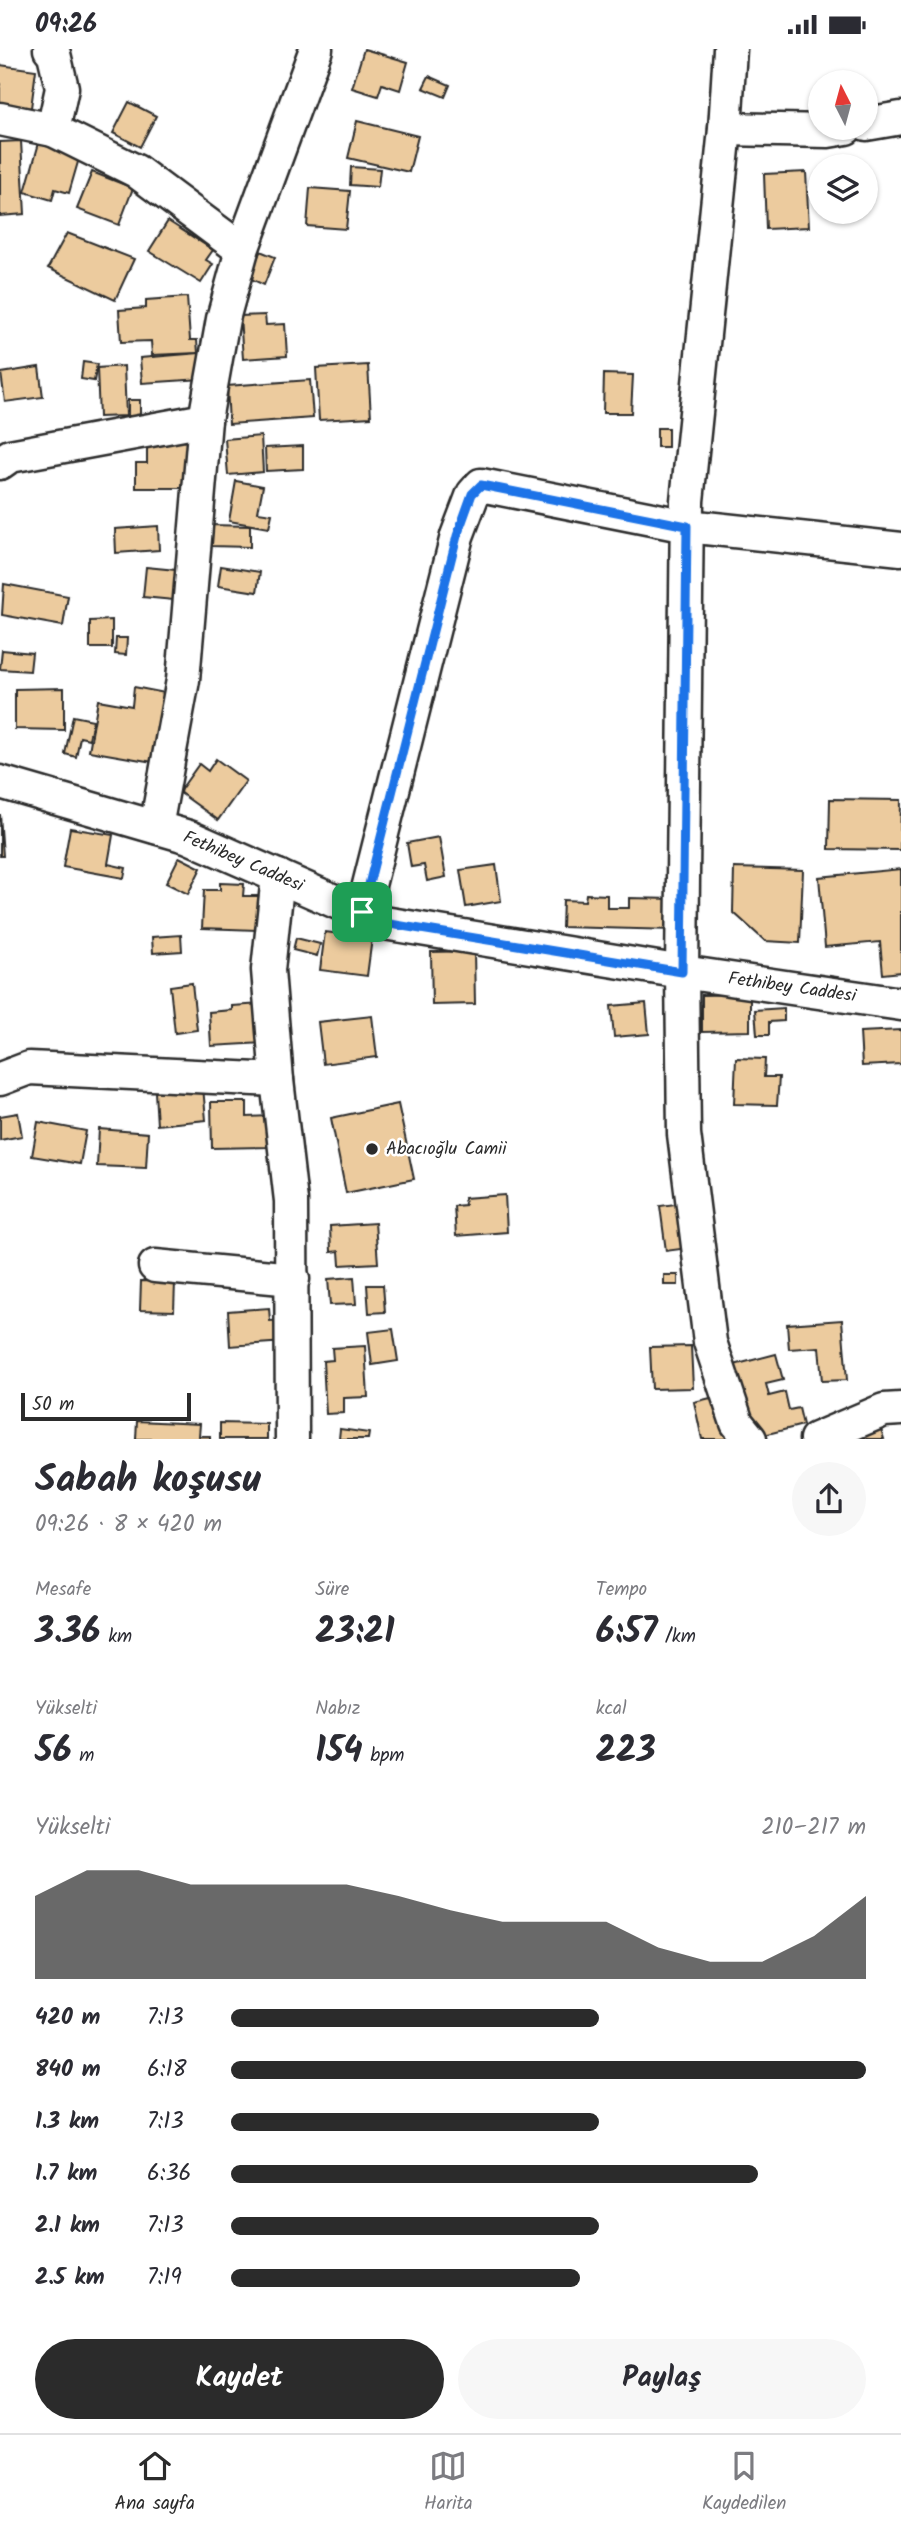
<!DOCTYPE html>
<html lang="tr">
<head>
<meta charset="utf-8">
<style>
  :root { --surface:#fff; --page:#f7f7f7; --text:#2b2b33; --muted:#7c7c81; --line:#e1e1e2; --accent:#2b2b2b }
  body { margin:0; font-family:Kalam,sans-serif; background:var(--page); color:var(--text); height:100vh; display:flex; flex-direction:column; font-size:26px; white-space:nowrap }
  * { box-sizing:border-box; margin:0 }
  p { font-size:23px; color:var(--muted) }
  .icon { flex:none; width:38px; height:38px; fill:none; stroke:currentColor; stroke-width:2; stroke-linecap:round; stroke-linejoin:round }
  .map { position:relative; height:1390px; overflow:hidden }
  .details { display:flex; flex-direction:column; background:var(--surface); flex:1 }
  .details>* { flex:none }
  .needle { width:46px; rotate:354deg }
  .buttons { position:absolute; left:808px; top:21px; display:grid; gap:14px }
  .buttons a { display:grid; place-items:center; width:70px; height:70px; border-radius:50%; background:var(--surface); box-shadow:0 2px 5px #0004; font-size:35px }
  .scale { position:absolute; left:21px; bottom:18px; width:170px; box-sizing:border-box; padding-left:7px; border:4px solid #2b2b2b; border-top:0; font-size:19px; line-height:24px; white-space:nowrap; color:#2b2b2b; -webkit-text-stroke:5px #fff; paint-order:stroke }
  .pin { position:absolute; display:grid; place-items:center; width:60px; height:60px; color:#fff; margin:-30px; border-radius:14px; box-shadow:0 4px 10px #0006 }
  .round { display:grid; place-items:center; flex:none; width:74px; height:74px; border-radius:37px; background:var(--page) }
  .headline { display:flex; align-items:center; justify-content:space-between; height:119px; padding:0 35px }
  h1 { font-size:38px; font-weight:700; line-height:52px }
  .figures { display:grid; grid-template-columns:repeat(3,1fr); gap:10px; height:119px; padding:7px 35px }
  .figures div { display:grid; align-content:center }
  .figures b { font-size:35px; font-weight:700 }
  .figures small { font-size:19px; font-weight:400 }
  .figures p { font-size:19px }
  .chart { height:196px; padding:14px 35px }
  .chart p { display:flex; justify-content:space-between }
  .chart svg { width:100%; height:126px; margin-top:7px; fill:var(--accent); opacity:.7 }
  .button { display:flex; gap:14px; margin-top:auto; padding:14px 35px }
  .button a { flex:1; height:80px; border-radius:42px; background:var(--accent); color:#fff; font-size:28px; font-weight:700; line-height:80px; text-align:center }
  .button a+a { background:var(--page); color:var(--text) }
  ul { padding:0 35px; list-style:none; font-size:23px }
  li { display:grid; grid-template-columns:112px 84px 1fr; align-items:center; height:52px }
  li i { height:18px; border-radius:9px; background:var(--accent) }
  .status { display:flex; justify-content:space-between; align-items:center; height:49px; padding:0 35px; background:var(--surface); direction:ltr }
  .status svg { height:19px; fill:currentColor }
  .dock { display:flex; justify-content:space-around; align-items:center; height:98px; border-top:2px solid var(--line); background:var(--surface); font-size:19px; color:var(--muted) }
  .dock a { display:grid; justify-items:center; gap:4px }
  .dock .current { color:var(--accent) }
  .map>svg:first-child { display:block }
</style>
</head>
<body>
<div class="status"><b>09:26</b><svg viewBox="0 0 49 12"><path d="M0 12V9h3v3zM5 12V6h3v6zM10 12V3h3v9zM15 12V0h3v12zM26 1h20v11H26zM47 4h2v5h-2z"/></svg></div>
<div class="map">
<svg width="901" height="1390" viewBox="0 0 901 1390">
  <rect width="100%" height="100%" fill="#fff"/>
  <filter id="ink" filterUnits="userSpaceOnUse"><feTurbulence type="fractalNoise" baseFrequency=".0143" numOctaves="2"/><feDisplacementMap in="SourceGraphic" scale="14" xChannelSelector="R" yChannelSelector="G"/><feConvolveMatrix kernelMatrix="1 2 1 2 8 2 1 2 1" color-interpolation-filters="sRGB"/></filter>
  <g filter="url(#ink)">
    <g fill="#eccb9e" stroke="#2b2b2b" stroke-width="2">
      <polygon points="364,0 408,13 400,41 382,35 378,47 352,39"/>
      <polygon points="0,16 36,21 31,59 0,55"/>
      <polygon points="429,27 450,36 445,48 423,39"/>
      <polygon points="129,53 156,67 140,98 113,84"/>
      <polygon points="357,72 418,87 409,123 348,109"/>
      <polygon points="21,92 25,165 0,167 0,93"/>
      <polygon points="39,94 80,106 69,144 55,140 52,151 25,143"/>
      <polygon points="351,118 380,120 378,138 350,136"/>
      <polygon points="92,123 133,139 119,176 77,160"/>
      <polygon points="806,123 809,178 766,180 764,125"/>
      <polygon points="310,139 350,142 346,180 307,177"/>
      <polygon points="168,172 213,201 206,211 213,215 201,234 149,202"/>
      <polygon points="67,184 134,210 115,251 48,219"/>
      <polygon points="260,202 275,208 264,236 249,229"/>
      <polygon points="187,248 190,291 197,291 198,304 152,306 151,292 121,293 119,261 146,259 146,251"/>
      <polygon points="265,266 266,276 285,275 287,307 243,310 240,267"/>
      <polygon points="200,304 202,330 142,334 140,309"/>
      <polygon points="83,313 97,315 94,332 81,330"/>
      <polygon points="368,316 371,368 319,371 316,319"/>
      <polygon points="124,317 126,367 99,368 97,319"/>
      <polygon points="39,318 43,348 5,353 1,324"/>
      <polygon points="604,325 633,326 631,364 603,364"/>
      <polygon points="310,331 313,369 229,375 227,337"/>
      <rect x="128" y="351" width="12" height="16"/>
      <rect x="657" y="379" width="11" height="19"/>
      <polygon points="261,387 263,423 228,426 225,390"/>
      <polygon points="147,391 188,391 188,439 136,439 136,414 147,414"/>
      <polygon points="303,397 303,420 266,422 265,399"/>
      <polygon points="236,432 263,437 258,463 272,465 269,479 229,472"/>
      <polygon points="210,476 250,477 250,498 210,497"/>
      <polygon points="158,477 159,501 116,504 115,480"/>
      <polygon points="221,517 260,523 257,543 218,537"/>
      <polygon points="146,518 186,522 184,552 143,548"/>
      <polygon points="4,535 68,547 63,577 2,566"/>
      <polygon points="112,571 112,599 90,599 90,572"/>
      <polygon points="116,589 127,589 126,606 115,605"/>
      <polygon points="2,601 32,604 30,622 0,620"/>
      <polygon points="134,638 165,644 153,713 89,702 98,651 132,657"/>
      <polygon points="64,639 64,681 15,680 15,640"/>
      <polygon points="73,667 93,671 89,690 80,688 76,708 65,705"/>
      <polygon points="216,710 246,732 218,771 179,743 199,715 208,722"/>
      <polygon points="830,750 901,751 900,801 829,800"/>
      <polygon points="0,765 3,807 0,807"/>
      <polygon points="70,779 113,786 108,815 126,819 124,829 63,818"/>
      <polygon points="439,788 446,828 427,832 424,816 411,818 407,794"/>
      <polygon points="179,808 201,819 188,845 166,834"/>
      <polygon points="496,816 501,852 466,858 460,821"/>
      <polygon points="734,819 803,821 800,894 765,892 733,863"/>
      <polygon points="901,820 901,923 883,925 880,893 825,898 819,828"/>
      <polygon points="220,834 244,835 243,847 259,847 257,881 202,879 204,841 220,841"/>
      <polygon points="586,845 607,846 607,859 629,859 629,849 674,850 674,881 562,878 563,851 585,852"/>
      <polygon points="325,883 372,889 367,927 320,921"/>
      <polygon points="181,886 182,902 153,904 152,888"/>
      <polygon points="296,889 320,895 317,907 293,901"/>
      <polygon points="474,902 475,955 432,956 431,903"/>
      <polygon points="192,934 197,981 175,984 170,937"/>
      <polygon points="750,945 750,982 702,983 702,946"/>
      <polygon points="646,954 649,985 614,988 611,957"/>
      <polygon points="262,955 264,994 211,997 209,963 232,961 232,957"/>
      <polygon points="784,959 784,972 769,973 769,986 757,986 755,961"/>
      <polygon points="372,967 377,1008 323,1015 318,973"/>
      <polygon points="901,981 901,1015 862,1017 860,983"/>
      <polygon points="736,1009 765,1010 764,1028 779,1028 777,1056 734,1055"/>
      <polygon points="203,1038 206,1071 157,1076 155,1043"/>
      <polygon points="211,1053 247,1053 247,1068 270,1067 270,1098 212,1099"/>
      <polygon points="398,1055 414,1130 346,1144 331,1069"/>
      <polygon points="18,1064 22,1087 0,1091 0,1067"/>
      <polygon points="38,1073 86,1082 80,1115 32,1107"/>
      <polygon points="99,1080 148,1084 146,1119 97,1117"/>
      <polygon points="505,1146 507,1183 456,1187 454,1157 465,1156 464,1149"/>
      <polygon points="690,1153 696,1198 666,1202 660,1157"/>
      <polygon points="375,1174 378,1214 340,1216 339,1202 331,1203 330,1177"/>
      <rect x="664" y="1226" width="14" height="10"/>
      <polygon points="354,1228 356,1255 330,1256 328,1230"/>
      <polygon points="141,1232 175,1233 174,1262 140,1261"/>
      <polygon points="367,1236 383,1236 385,1263 369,1264"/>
      <polygon points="269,1259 270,1272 284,1271 285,1293 230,1297 228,1262"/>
      <polygon points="842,1271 847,1331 822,1332 819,1298 789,1300 787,1275"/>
      <polygon points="393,1280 398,1312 372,1316 368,1283"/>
      <polygon points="365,1297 368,1348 344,1349 344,1364 326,1365 323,1312 333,1311 332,1299"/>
      <polygon points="691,1297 693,1339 652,1340 650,1298"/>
      <polygon points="776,1305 783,1331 766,1335 769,1347 785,1343 789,1361 799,1359 803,1376 752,1389 734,1316"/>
      <polygon points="723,1346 733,1390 702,1390 694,1353"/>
      <polygon points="137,1372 200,1375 199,1387 210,1387 210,1390 136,1390"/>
      <polygon points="220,1374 267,1375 267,1390 220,1390"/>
      <polygon points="340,1380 369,1384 368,1390 339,1390"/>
      <polygon points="881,1380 884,1390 856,1390 855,1387"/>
    </g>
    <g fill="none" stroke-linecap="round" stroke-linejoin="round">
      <g stroke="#2b2b2b" stroke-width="37">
        <g id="minor">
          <polyline points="50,0 54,5 62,39 53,81"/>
          <polyline points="730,0 725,80 687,452 682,923 684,1085 710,1293 737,1374 750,1390"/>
          <polyline points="0,70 53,81 136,122 242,201"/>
          <polyline points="866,75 901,69"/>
          <polyline points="725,80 828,82 846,79"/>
          <polyline points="0,414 10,407 205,371"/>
          <polyline points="0,733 189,788 384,874 682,923 901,955"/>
          <polyline points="156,778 183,631 205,371 223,270 242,201 316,0"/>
          <polyline points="278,827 268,921 277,1031 291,1152 292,1390"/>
          <polyline points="362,864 457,487 473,445 481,436 687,477 901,500"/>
          <polyline points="0,1030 29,1019 277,1031"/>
          <polyline points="155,1217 293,1230"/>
          <polyline points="816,1390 884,1361 901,1360"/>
        </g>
      </g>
      <use href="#minor" stroke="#fff" stroke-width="32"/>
    </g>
  </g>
  <g fill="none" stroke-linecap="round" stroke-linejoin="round" filter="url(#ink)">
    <g stroke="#fff" stroke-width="14">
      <polygon id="route" points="481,436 687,477 682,923 384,874 362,863 457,487 472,445"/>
    </g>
    <use href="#route" stroke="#1a73e8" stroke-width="9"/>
  </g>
  <circle fill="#2b2b2b" stroke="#fff" stroke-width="2.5" cx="372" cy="1100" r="7"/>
  <g text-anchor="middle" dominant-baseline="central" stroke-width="5" stroke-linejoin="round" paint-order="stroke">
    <g font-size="18" fill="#2b2b2b" stroke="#fff">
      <text transform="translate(243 813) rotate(23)">Fethibey Caddesi</text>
      <text transform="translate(792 939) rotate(8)">Fethibey Caddesi</text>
    </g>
    <g font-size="18" fill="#2b2b2b" stroke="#fff" text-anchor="start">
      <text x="386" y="1100">Abacıoğlu Camii</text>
    </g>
  </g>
</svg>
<div class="buttons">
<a><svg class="needle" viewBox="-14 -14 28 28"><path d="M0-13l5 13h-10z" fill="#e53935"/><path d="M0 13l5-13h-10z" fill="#7c7c81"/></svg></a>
<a><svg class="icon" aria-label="layers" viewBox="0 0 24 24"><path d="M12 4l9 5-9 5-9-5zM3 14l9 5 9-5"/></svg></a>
</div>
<div class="scale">50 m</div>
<div class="pin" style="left:362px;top:863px;background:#1e9e55"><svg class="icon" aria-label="arrive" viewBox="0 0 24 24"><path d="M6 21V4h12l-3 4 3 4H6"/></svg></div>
</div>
<section class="details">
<div class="headline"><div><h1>Sabah koşusu</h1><p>09:26 · 8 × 420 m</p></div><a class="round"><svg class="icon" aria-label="share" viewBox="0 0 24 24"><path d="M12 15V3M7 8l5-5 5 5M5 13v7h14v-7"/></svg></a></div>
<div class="figures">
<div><p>Mesafe</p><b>3.36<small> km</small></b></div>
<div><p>Süre</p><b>23:21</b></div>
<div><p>Tempo</p><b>6:57<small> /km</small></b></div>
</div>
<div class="figures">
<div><p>Yükselti</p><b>56<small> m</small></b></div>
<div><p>Nabız</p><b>154<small> bpm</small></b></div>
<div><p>kcal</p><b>223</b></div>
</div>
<div class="chart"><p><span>Yükselti</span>210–217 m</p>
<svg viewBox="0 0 160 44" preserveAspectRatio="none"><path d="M0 44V15L10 6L20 6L30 11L40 11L50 11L60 11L70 15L80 20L90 24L100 24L110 24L120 33L130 38L140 38L150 29L160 15V44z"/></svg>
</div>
<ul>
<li><b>420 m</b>7:13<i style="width:58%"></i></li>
<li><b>840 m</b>6:18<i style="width:100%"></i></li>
<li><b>1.3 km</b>7:13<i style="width:58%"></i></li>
<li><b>1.7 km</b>6:36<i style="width:83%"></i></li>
<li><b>2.1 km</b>7:13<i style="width:58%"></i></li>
<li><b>2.5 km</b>7:19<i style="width:55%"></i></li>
</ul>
<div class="button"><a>Kaydet</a><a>Paylaş</a></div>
</section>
<nav class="dock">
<a class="current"><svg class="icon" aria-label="home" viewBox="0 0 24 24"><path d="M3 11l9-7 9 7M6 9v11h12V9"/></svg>Ana sayfa</a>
<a><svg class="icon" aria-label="map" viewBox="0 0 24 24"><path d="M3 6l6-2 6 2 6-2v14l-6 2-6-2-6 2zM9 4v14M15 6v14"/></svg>Harita</a>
<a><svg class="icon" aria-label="saved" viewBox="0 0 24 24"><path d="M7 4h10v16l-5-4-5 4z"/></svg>Kaydedilen</a>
</nav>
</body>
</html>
